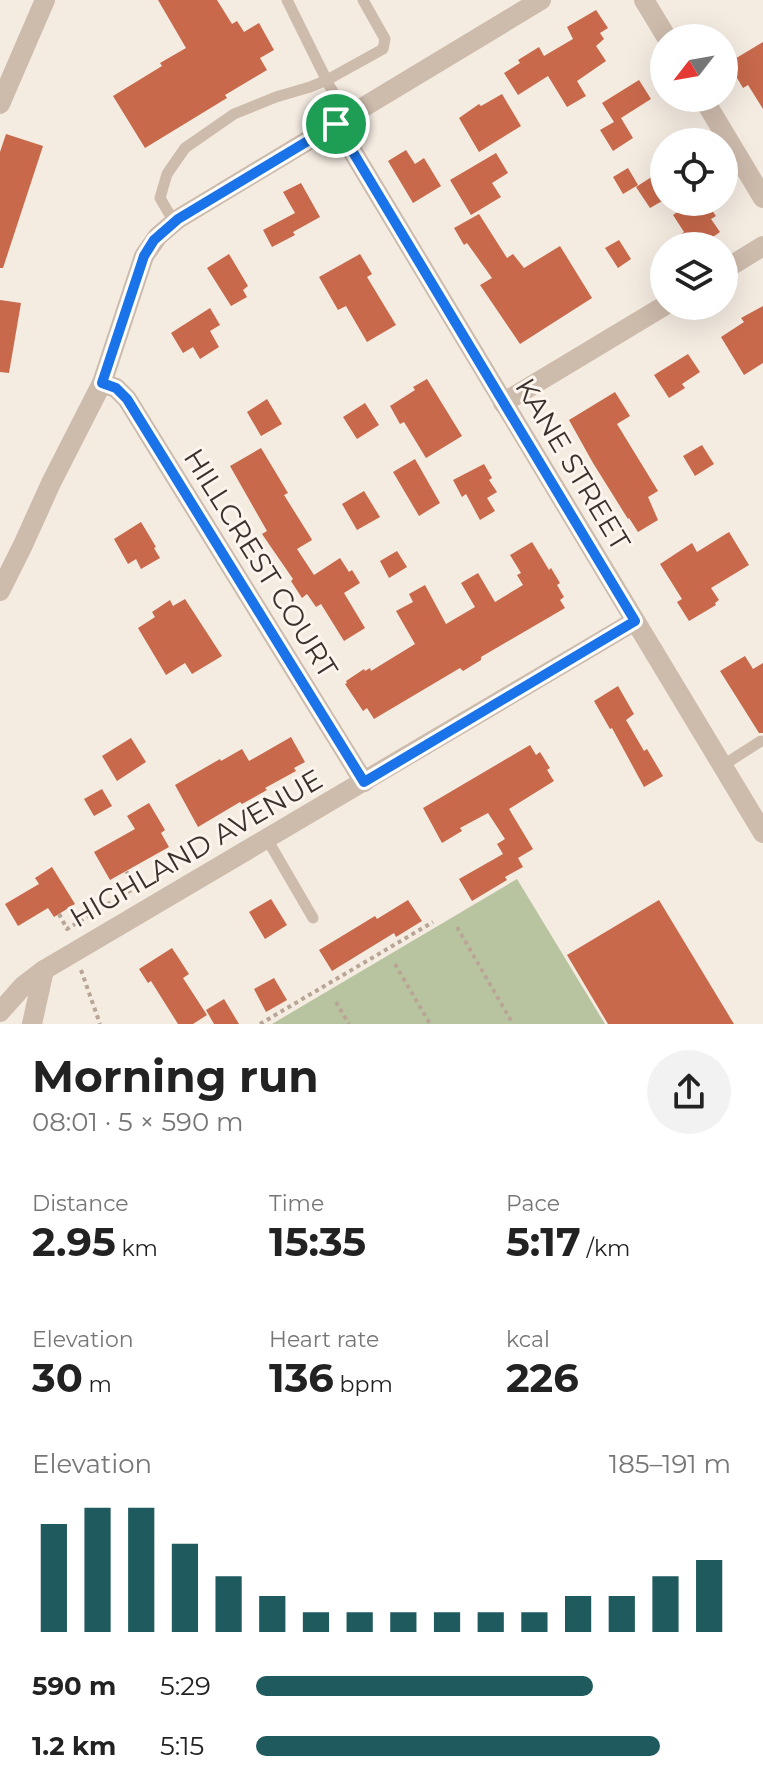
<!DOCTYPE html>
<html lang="en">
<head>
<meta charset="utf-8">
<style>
  :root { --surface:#fff; --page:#f2f2f2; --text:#222; --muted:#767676; --accent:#1f5a5e }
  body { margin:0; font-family:Montserrat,sans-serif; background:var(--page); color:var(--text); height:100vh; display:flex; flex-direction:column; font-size:30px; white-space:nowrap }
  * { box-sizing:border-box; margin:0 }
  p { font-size:26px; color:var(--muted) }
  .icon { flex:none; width:44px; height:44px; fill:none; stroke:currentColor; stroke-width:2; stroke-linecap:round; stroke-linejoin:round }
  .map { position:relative; height:1024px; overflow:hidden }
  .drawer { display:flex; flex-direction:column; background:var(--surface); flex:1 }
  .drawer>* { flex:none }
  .needle { width:52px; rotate:239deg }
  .controls { position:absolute; left:650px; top:24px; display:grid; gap:16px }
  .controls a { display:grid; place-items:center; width:88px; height:88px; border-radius:50%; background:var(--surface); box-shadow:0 8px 32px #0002; font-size:40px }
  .pin { position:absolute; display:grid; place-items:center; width:68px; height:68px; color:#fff; margin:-34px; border:4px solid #fff; border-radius:50%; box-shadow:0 2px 8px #0007 }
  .round { display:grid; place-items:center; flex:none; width:84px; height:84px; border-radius:42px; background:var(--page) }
  .headline { display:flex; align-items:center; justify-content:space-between; height:136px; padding:0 32px }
  h1 { font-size:44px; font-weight:700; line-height:60px }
  .stats { display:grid; grid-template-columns:repeat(3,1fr); gap:12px; height:136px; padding:8px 32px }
  .stats div { display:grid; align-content:center }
  .stats b { font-size:40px; font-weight:700 }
  .stats small { font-size:22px; font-weight:400 }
  .stats p { font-size:22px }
  .chart { height:224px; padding:16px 32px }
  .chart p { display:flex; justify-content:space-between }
  .chart svg { width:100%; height:144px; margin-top:8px; stroke:var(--accent); stroke-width:6 }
  ul { padding:0 32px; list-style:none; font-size:26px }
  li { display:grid; grid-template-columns:128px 96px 1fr; align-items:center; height:60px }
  li i { height:20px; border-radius:10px; background:var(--accent) }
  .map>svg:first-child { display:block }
</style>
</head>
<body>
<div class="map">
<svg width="763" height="1024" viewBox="0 0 763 1024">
  <rect width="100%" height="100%" fill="#f4ebe1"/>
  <polygon fill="#b8c4a0" points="517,879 605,1024 272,1024"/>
  <g fill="#c8694b">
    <polygon points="158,0 217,0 232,24 237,21 244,32 259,23 274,50 260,58 267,70 225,95 227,98 145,148 113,96 162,66 160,63 186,48"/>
    <polygon points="596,10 608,28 600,33 604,39 596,46 606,61 577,81 586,96 567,107 548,76 518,95 504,73 520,63 518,60 539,47 544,56 573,39 567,27"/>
    <polygon points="763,42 763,109 748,85 743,88 728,63"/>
    <polygon points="639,80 651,99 621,118 633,138 613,151 600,130 614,122 602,103"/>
    <polygon points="502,94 521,126 479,152 459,118 479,104 481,106"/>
    <polygon points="6,134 43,146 3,268 0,268 0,152"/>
    <polygon points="406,150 415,164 424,158 441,186 413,203 388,161"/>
    <polygon points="496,153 508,173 492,183 501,197 471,215 450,180"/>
    <polygon points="628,168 638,185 623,194 613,177"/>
    <polygon points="664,169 664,200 650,208 636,187"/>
    <polygon points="301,183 320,217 293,232 295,235 272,247 263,230 295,213 283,192"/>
    <polygon points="692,202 706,202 716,216 711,219 720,232 700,246 665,246 684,232 673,215"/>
    <polygon points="479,214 507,258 513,254 524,268 560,246 592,298 520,344 480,285 492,278 467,243 464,245 454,228"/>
    <polygon points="619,240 631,259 618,268 605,248"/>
    <polygon points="229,254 248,286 243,290 247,297 231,306 207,268"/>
    <polygon points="360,254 372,274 367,277 396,325 367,342 346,306 338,310 319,277"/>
    <polygon points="0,300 21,303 9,373 0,372"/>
    <polygon points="763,306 763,363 744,375 721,337 744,322 741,318"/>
    <polygon points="210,308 220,325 210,331 219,347 200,359 193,347 183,353 171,333"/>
    <polygon points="688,354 700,372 682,384 685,388 669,398 654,375"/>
    <polygon points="427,379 462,436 426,458 404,422 400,424 390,406 415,390 413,387"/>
    <polygon points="615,392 630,416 617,424 658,491 648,497 658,520 638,532 629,518 628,519 593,463 569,420"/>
    <polygon points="267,399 282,424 261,436 247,412"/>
    <polygon points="365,403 379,425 357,439 343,417"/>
    <polygon points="702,445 714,464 695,476 683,456"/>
    <polygon points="261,448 288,493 284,495 311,538 312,540 297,549 314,575 340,558 349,572 352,570 360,583 344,593 365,628 344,641 321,604 316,607 307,594 302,598 291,581 293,579 262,534 267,531 230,466"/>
    <polygon points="415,459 440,503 419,516 393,472"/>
    <polygon points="484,464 492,478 489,480 497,492 487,498 495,511 480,520 466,494 462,497 453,480"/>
    <polygon points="364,491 380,517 357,530 342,504"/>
    <polygon points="141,522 156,547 154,548 160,558 141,569 136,559 128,564 114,539"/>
    <polygon points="729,532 749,565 711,588 719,600 715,603 716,605 689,621 677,602 682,599 660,564 692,543 697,552"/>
    <polygon points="532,542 549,570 551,568 560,583 557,585 564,597 560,600 565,608 481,657 481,660 463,671 460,668 374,719 367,708 363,711 345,684 347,683 346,681 364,669 365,671 370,668 371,671 415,644 396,611 413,602 409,594 425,585 446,624 475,607 461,583 478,573 495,602 523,585 517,575 521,573 510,555"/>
    <polygon points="397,551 407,567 389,578 380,561"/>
    <polygon points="185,599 222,656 192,674 185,663 166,675 138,628 155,617 152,612 170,600 173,606"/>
    <polygon points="745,656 753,669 763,663 763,733 759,733 720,671"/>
    <polygon points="618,686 634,714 626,720 644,751 647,749 663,776 644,787 612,728 610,729 594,701"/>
    <polygon points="291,737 305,762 294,768 296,771 265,788 267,790 242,804 240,802 198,827 175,785 220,759 221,761 242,749 249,761"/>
    <polygon points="131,738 146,762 117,781 102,756"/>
    <polygon points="530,745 536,755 540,752 550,768 547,770 554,781 509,809 533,849 518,858 523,867 505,877 507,880 472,901 459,879 503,854 497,844 505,839 488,813 460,828 462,831 442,843 423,808"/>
    <polygon points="102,789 112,806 94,816 84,799"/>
    <polygon points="149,803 165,830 161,833 169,847 110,880 94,852 135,829 127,816"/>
    <polygon points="52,867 75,904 54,917 48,908 18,926 5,904 39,884 35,878"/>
    <polygon points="271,899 287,925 265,939 249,912"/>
    <polygon points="408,900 422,921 396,937 394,933 332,971 319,950 375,916 377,919"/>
    <polygon points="659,900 734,1024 608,1024 567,955"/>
    <polygon points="172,948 189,974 183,978 207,1015 193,1024 178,1024 151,981 148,983 139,969"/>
    <polygon points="274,978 287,1000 266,1012 254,989"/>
    <polygon points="224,999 239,1024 214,1024 206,1010"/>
  </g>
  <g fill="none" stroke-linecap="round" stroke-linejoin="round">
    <g stroke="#b9a596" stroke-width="4" stroke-dasharray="4 4" stroke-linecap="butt">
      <polyline points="59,914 67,929 136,887 126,871"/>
      <polyline points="457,927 513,1024"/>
      <polyline points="395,964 430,1024"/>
      <polyline points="81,970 100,1024"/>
      <polyline points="336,1002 349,1024"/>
      <polyline points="260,1024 433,922"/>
    </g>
    <g stroke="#cdbbac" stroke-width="11">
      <polyline points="287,0 330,87 349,116"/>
      <polyline points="174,222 160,198 167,174 185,148 234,114 276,97 310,87 327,80 383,49 385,39 363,0"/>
      <polyline points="722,766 761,741"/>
      <polyline points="267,839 313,918"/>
    </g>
    <g stroke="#cdbbac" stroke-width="20">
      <polyline points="644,0 667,38"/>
      <polyline points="703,98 763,198"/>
      <polyline points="0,104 45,0"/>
      <polyline points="336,124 763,833"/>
      <polyline points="724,270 763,246"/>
      <polyline points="102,383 116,388 127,399 364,782"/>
      <polyline points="503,403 664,306"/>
      <polyline points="0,591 23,545 51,483 102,383 144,256 158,236 178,219 541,0"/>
      <polyline points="0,1012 23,986 44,970 635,621"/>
      <polyline points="32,1024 44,970"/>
    </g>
  </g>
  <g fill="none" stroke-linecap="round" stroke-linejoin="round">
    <g stroke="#fff" stroke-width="16">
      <polygon id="route" points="336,124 635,621 364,782 127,399 116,388 102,383 144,256 154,240 178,219"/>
    </g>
    <use href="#route" stroke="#1a73e8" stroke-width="10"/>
  </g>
  <g text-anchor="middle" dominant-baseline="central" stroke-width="6" stroke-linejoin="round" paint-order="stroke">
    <g font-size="28" fill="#3b302b" stroke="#fbf5ee">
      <text transform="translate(573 464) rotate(59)">KANE STREET</text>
      <text transform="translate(261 563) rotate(58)">HILLCREST COURT</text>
      <text transform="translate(196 848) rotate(-30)">HIGHLAND AVENUE</text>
    </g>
  </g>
</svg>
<div class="controls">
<a><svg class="needle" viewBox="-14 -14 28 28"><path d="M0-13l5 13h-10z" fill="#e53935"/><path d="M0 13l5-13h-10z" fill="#767676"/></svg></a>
<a><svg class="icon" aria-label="locate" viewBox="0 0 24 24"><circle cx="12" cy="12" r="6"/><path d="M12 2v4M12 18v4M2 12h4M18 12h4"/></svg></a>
<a><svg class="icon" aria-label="layers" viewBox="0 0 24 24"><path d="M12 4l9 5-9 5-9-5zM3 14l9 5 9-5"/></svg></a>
</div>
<div class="pin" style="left:336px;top:124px;background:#1e9e55"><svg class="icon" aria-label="arrive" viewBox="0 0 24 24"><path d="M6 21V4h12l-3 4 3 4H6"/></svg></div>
</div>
<section class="drawer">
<div class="headline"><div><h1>Morning run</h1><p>08:01 · 5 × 590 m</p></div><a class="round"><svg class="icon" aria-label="share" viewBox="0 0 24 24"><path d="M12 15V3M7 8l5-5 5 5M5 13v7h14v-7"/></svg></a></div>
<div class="stats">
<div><p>Distance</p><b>2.95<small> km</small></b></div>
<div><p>Time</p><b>15:35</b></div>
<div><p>Pace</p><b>5:17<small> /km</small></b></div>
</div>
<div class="stats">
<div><p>Elevation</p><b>30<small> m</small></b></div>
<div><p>Heart rate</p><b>136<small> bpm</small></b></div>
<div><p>kcal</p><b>226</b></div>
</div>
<div class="chart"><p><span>Elevation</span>185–191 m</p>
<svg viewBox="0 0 160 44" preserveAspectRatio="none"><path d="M5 44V11M15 44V6M25 44V6M35 44V17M45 44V27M55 44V33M65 44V38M75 44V38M85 44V38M95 44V38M105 44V38M115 44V38M125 44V33M135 44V33M145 44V27M155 44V22"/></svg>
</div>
<ul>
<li><b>590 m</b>5:29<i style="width:71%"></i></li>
<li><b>1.2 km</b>5:15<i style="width:85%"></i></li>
</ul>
</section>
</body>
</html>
